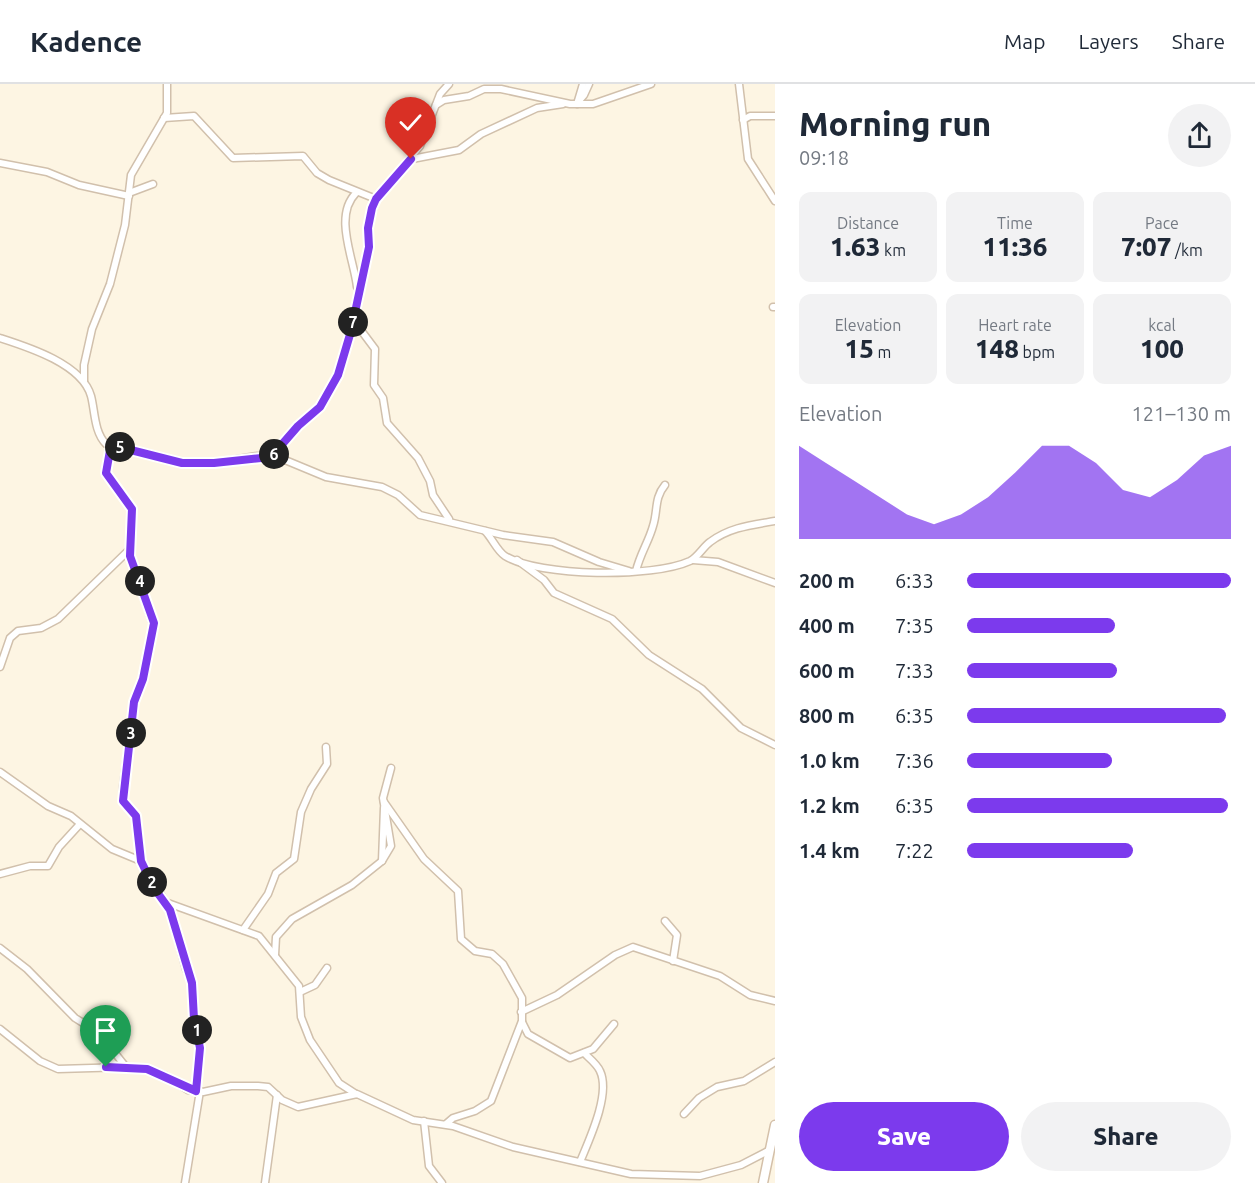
<!DOCTYPE html>
<html lang="en">
<head>
<meta charset="utf-8">
<style>
  :root { --surface:#fff; --page:#f2f2f3; --text:#1f2937; --muted:#747a83; --line:#e0e1e3; --accent:#7c3aed }
  body { margin:0; font-family:Ubuntu,sans-serif; background:var(--page); color:var(--text); height:100vh; display:flex; flex-direction:column; font-size:22px; white-space:nowrap }
  * { box-sizing:border-box; margin:0 }
  p { font-size:20px; color:var(--muted) }
  .icon { flex:none; width:33px; height:33px; fill:none; stroke:currentColor; stroke-width:2; stroke-linecap:round; stroke-linejoin:round }
  .map { position:relative; flex:1; overflow:hidden }
  .drawer { display:flex; flex-direction:column; background:var(--surface); width:480px }
  .drawer>* { flex:none }
  .pin { position:absolute; display:grid; place-items:center; width:51px; height:51px; color:#fff; margin:-62px -26px; border-radius:50% 50% 50% 0; rotate:-45deg; box-shadow:0 0 6px #0007 }
  .pin .icon { rotate:45deg }
  .km { position:absolute; width:30px; height:30px; margin:-15px; border-radius:50%; background:#222; color:#fff; font-size:16px; line-height:30px; text-align:center }
  .round { display:grid; place-items:center; flex:none; width:63px; height:63px; border-radius:32px; background:var(--page) }
  .headline { display:flex; align-items:center; justify-content:space-between; height:102px; padding:0 24px }
  h1 { font-size:33px; font-weight:800; line-height:45px }
  .figures { display:grid; grid-template-columns:repeat(3,1fr); gap:9px; height:102px; padding:6px 24px }
  .figures div { display:grid; align-content:center; border-radius:12px; background:var(--page); text-align:center }
  .figures b { font-size:26px; font-weight:800 }
  .figures small { font-size:16px; font-weight:400 }
  .figures p { font-size:16px }
  .chart { height:168px; padding:12px 24px }
  .chart p { display:flex; justify-content:space-between }
  .chart svg { width:100%; height:108px; margin-top:6px; fill:var(--accent); opacity:.7 }
  .primary-button { display:flex; gap:12px; margin-top:auto; padding:12px 24px }
  .primary-button a { flex:1; height:69px; border-radius:36px; background:var(--accent); color:#fff; font-size:24px; font-weight:800; line-height:69px; text-align:center }
  .primary-button a+a { background:var(--page); color:var(--text) }
  ul { padding:0 24px; list-style:none; font-size:20px }
  li { display:grid; grid-template-columns:96px 72px 1fr; align-items:center; height:45px }
  li i { height:15px; border-radius:8px; background:var(--accent) }
  header { display:flex; align-items:center; gap:36px; box-sizing:border-box; height:84px; padding:0 30px; background:var(--surface); border-bottom:2px solid var(--line) }
  header strong { font-size:28px }
  nav { display:flex; gap:33px; margin-inline-start:auto; font-size:21px }
  main { display:flex; flex:1; min-height:0 }
  .map>svg:first-child { display:block }
</style>
</head>
<body>
<header>
<strong>Kadence</strong>
<nav><a>Map</a><a>Layers</a><a>Share</a></nav>
</header>
<main>
<div class="map">
<svg width="775" height="1099" viewBox="0 0 775 1099">
  <rect width="100%" height="100%" fill="#fdf5e3"/>
  <g fill="none" stroke-linecap="round" stroke-linejoin="round">
    <g stroke="#d1c0ac" stroke-width="9">
      <g id="street">
        <polyline points="739,0 748,75 775,117"/>
        <polyline points="577,19 584,11 589,0"/>
        <polyline points="577,20 583,0"/>
        <polyline points="436,21 444,16 469,12 484,5 501,5 570,20 593,20 651,0"/>
        <polyline points="164,34 194,32 233,74 303,72 317,89 329,96 376,115"/>
        <polyline points="743,36 750,32 775,32"/>
        <polyline points="412,75 459,66 481,50 537,24 563,20"/>
        <polyline points="0,79 47,88 79,101 129,112"/>
        <polyline points="129,109 153,100"/>
        <path d="M356,109C333,132 354,175 357,203"/>
        <polyline points="773,223 775,223"/>
        <polyline points="355,233 360,245 375,265 374,301 383,314 387,339 418,374 430,397 433,411 449,435"/>
        <path d="M0,254C28,263 82,280 91,312C95,327 94,348 106,360L181,379H214L257,372L285,376L326,393L382,403L398,411L420,431L503,451L553,458L599,478L629,487"/>
        <polyline points="84,297 84,281 92,245 110,200 125,141 131,91 167,29 167,0"/>
        <polyline points="111,361 106,389 132,425 130,472 154,543 143,595 134,618 123,703 123,717 136,732 141,777"/>
        <polyline points="271,373 298,342 320,323 338,291 351,247 369,163 368,142 376,115 420,62 440,10 449,0"/>
        <path d="M485,447C492,454 497,467 505,472C540,493 653,494 690,477C698,473 703,463 710,458C730,443 752,441 775,437"/>
        <polyline points="517,476 544,496 554,509 612,535 649,571 702,605 741,644 775,661"/>
        <polyline points="693,476 718,478 775,499"/>
        <path d="M636,487C640,470 649,457 653,442C658,427 654,414 665,401"/>
        <polyline points="0,583 10,554 18,547 41,544 58,535 130,465"/>
        <polyline points="0,688 48,722 71,732 112,765 141,777 170,826 186,885 192,899 194,935 200,964 196,1007"/>
        <polyline points="384,718 424,775 458,807 461,855 475,867 492,870 503,880 522,914 522,937 491,1017 475,1027 453,1034 446,1040"/>
        <polyline points="382,777 384,724"/>
        <polyline points="0,790 30,782 48,782 59,763 80,740"/>
        <polyline points="165,818 259,852 299,902 301,933 310,956 339,999 356,1010"/>
        <polyline points="665,837 677,851 673,877"/>
        <polyline points="243,846 268,810 276,789 294,775 301,728 311,705 327,680 326,663"/>
        <polyline points="0,864 27,885 75,934 99,949 126,983"/>
        <polyline points="275,871 276,853 292,835 352,801 382,777 391,762 383,714 391,684"/>
        <polyline points="300,908 315,901 327,884"/>
        <polyline points="521,928 557,911 615,871 633,863 720,892 750,911 775,917"/>
        <polyline points="522,938 528,950 570,974 593,965 614,940"/>
        <polyline points="0,945 40,977 58,985 126,983 147,985 166,992 188,1006 203,1008 231,1002 258,1002 268,1003 282,1016 298,1023 357,1010 413,1036 453,1042 513,1063 631,1090 700,1092 741,1081 770,1066"/>
        <polyline points="684,1030 699,1014 717,1003 744,997 775,978"/>
        <polyline points="424,1037 429,1082 442,1099"/>
        <path d="M580,1078C589,1056 611,1010 600,987C597,980 589,974 584,969"/>
        <polyline points="185,1099 200,1007"/>
        <polyline points="265,1099 277,1011"/>
      </g>
    </g>
    <g stroke="#d4c0a9" stroke-width="11">
      <polyline id="secondary" points="763,1099 775,1041"/>
    </g>
    <use href="#street" stroke="#fff" stroke-width="6"/>
    <use href="#secondary" stroke="#fff" stroke-width="8"/>
  </g>
  <g fill="none" stroke-linecap="round" stroke-linejoin="round">
    <g stroke="#fff" stroke-width="12">
      <polyline id="route" points="106,983 147,985 196,1007 200,964 194,935 192,899 170,826 154,804 141,777 136,732 123,717 134,618 143,595 154,539 130,472 132,425 106,389 111,361 182,379 214,379 271,373 298,342 320,323 338,291 351,247 369,163 368,144 372,124 376,115 411,75"/>
    </g>
    <use href="#route" stroke="#7c3aed" stroke-width="8"/>
  </g>
</svg>
<div class="pin" style="left:106px;top:983px;background:#1e9e55"><svg class="icon" aria-label="arrive" viewBox="0 0 24 24"><path d="M6 21V4h12l-3 4 3 4H6"/></svg></div>
<div class="pin" style="left:411px;top:75px;background:#d93025"><svg class="icon" aria-label="check" viewBox="0 0 24 24"><path d="M5 12l5 5 9-10"/></svg></div>
<b class="km" style="left:197px;top:946px">1</b>
<b class="km" style="left:152px;top:798px">2</b>
<b class="km" style="left:131px;top:649px">3</b>
<b class="km" style="left:140px;top:497px">4</b>
<b class="km" style="left:120px;top:363px">5</b>
<b class="km" style="left:274px;top:370px">6</b>
<b class="km" style="left:353px;top:238px">7</b>
</div>
<section class="drawer">
<div class="headline"><div><h1>Morning run</h1><p>09:18</p></div><a class="round"><svg class="icon" aria-label="share" viewBox="0 0 24 24"><path d="M12 15V3M7 8l5-5 5 5M5 13v7h14v-7"/></svg></a></div>
<div class="figures">
<div><p>Distance</p><b>1.63<small> km</small></b></div>
<div><p>Time</p><b>11:36</b></div>
<div><p>Pace</p><b>7:07<small> /km</small></b></div>
</div>
<div class="figures">
<div><p>Elevation</p><b>15<small> m</small></b></div>
<div><p>Heart rate</p><b>148<small> bpm</small></b></div>
<div><p>kcal</p><b>100</b></div>
</div>
<div class="chart"><p><span>Elevation</span>121–130 m</p>
<svg viewBox="0 0 160 44" preserveAspectRatio="none"><path d="M0 44V6L10 13L20 20L30 27L40 34L50 38L60 34L70 27L80 17L90 6L100 6L110 13L120 24L130 27L140 20L150 10L160 6V44z"/></svg>
</div>
<ul>
<li><b>200 m</b>6:33<i style="width:100%"></i></li>
<li><b>400 m</b>7:35<i style="width:56%"></i></li>
<li><b>600 m</b>7:33<i style="width:57%"></i></li>
<li><b>800 m</b>6:35<i style="width:98%"></i></li>
<li><b>1.0 km</b>7:36<i style="width:55%"></i></li>
<li><b>1.2 km</b>6:35<i style="width:99%"></i></li>
<li><b>1.4 km</b>7:22<i style="width:63%"></i></li>
</ul>
<div class="primary-button"><a>Save</a><a>Share</a></div>
</section>
</main>
</body>
</html>
